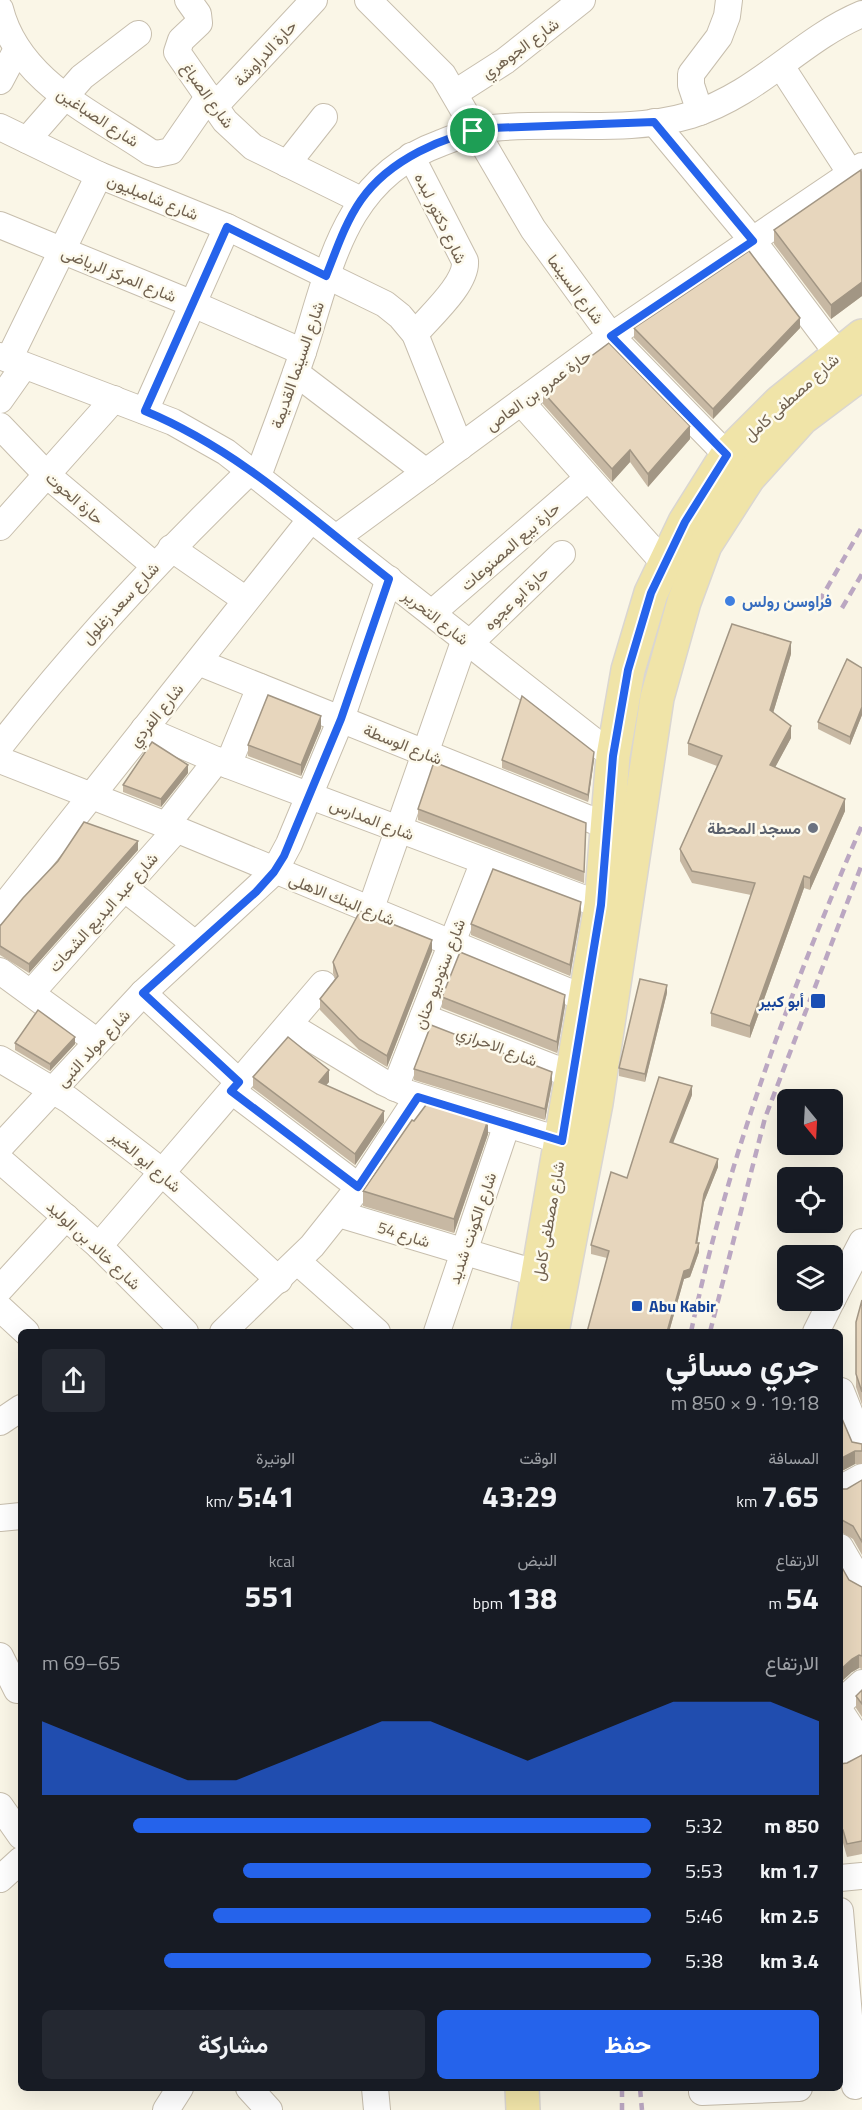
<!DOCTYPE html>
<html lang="ar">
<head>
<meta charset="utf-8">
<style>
  :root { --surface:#171b24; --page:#242831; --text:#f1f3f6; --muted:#9ea1a6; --accent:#2563eb }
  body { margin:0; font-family:"Titillium Web",Vazirmatn,sans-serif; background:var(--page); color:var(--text); direction:rtl; height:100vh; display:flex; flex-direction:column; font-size:22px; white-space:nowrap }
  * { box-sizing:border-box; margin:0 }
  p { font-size:20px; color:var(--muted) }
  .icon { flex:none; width:33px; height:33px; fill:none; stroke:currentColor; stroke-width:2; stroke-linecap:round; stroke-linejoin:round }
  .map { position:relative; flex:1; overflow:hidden; direction:ltr }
  .drawer { position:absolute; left:18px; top:1329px; width:825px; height:762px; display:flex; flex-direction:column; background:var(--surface); border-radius:9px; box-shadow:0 6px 24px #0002; direction:rtl }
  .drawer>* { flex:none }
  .needle { width:39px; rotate:162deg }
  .controls { position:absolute; left:777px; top:1089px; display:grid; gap:12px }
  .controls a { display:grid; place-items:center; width:66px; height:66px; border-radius:9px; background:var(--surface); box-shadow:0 6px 24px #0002; font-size:30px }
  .pin { position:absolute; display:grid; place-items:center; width:51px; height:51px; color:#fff; margin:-26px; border:3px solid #fff; border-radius:50%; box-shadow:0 2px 6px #0007 }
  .round { display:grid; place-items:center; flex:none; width:63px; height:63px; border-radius:9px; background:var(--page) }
  .summary { display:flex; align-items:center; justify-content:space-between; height:102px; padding:0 24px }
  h1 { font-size:33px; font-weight:700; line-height:45px }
  .metrics { display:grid; grid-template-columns:repeat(3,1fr); gap:9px; height:102px; padding:6px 24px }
  .metrics div { display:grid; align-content:center }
  .metrics b { font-size:30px; font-weight:700 }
  .metrics small { font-size:16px; font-weight:400 }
  .metrics p { font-size:16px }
  .chart { height:168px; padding:12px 24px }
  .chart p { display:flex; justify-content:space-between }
  .chart svg { width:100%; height:108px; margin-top:6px; fill:var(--accent); opacity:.7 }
  .action { display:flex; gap:12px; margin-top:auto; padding:12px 24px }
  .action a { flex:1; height:69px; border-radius:9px; background:var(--accent); color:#fff; font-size:24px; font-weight:700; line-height:69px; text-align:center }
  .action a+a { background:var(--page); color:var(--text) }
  ul { padding:0 24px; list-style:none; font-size:20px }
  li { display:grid; grid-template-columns:96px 72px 1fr; align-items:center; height:45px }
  li i { height:15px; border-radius:8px; background:var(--accent) }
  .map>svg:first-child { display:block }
</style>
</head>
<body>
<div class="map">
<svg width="862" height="2110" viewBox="0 0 862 2110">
  <rect width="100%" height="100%" fill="#faf6e7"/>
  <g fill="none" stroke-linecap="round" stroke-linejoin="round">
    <g stroke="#c7bead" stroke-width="28">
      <g id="street">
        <polyline points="188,0 198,14 199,23 181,40 177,52 225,121 253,147 361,200"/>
        <polyline points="368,0 443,75 533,229 611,336 727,455"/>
        <path d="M0,9C18,81 93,113 150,152L157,154L171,151L209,96"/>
        <polyline points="781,66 851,174"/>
        <polyline points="0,81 17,49"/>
        <polyline points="455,93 505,61 582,0"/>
        <polyline points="215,106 314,0"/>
        <polyline points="700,112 691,85 691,74 719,37 727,16 729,0"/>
        <polyline points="654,122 753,241 838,354"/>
        <polyline points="0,127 99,175 227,227 385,304 400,316 415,334 460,447"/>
        <polyline points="27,140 82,77 138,34"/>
        <path d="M411,156L465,261C467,284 429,317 415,334"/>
        <polyline points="287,164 324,117"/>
        <polyline points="0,225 193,304 303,352"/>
        <polyline points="0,356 173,422 226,452 613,756"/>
        <polyline points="9,359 99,175"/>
        <polyline points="296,373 426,472"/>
        <polyline points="0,400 24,366"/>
        <polyline points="521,402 665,564"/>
        <polyline points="145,411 227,227"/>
        <polyline points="0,426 47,475 154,565"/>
        <path d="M258,476C273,435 289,394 303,352C331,265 344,178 441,143C458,136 474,130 493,128C557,121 628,134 691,115C759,94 800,40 862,14"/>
        <polyline points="0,527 114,399"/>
        <polyline points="336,538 611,336 862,166"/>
        <polyline points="171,548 246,600"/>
        <polyline points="432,613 588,478"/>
        <polyline points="470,643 562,554"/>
        <polyline points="198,662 607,826"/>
        <polyline points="144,729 228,765 601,905"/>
        <path d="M0,746C77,647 161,557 251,470"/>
        <polyline points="0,760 166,825 584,998"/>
        <polyline points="228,765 260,687"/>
        <polyline points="166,825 217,760"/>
        <polyline points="124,888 195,944"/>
        <polyline points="0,911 311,519"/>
        <polyline points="370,911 465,639"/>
        <polyline points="0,971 96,1041"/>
        <polyline points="31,993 176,830"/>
        <polyline points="143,993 239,1082"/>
        <polyline points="423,1017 572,1075"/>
        <polyline points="289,1025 383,1082 407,1093 562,1141"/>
        <polyline points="0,1059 69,1100 151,1163 279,1280"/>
        <polyline points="395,1088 484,861"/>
        <polyline points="232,1091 359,1187"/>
        <polyline points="0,1147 143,993 274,872 289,844 341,719 389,579"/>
        <polyline points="0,1160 99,1246 185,1332"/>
        <polyline points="339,1214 539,1274"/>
        <polyline points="99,1246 323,984"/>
        <polyline points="298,1262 377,1332"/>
        <polyline points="0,1289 66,1217"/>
        <polyline points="832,1300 862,1242"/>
        <polyline points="0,1308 26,1332"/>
        <polyline points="223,1332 312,1246 359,1187 418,1097"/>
        <polyline points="437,1332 507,1124"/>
        <polyline points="816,1332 832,1300"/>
        <polyline points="841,1391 862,1444"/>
        <polyline points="0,1422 21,1408"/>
        <polyline points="840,1489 862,1477"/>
        <polyline points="0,1518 21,1516"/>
        <polyline points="840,1547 862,1585"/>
        <polyline points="0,1656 17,1690"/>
        <polyline points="840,1703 862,1683"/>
        <polyline points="840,1711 862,1745"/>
        <polyline points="0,1806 21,1836"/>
        <polyline points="840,1878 862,1876"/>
        <polyline points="0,1879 21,1860"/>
        <polyline points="840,1911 855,2086"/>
        <polyline points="249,2088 269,2110"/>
        <polyline points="375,2088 377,2110"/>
        <polyline points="702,2092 799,2088"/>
        <polyline points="166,2110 180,2088"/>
      </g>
    </g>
    <g stroke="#c7bca9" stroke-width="36">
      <polyline id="secondary" points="840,1759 862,1749"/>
    </g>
    <g stroke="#dad6d1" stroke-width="36">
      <g id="primary">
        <polyline points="528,1332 601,905 613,756 628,670 651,593 685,522 727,455 780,402 862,336"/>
        <polyline points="552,1332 596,1103 657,698 684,602 705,545 748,478 802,418 862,373"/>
        <polyline points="522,2088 523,2110"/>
      </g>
    </g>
    <use href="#street" stroke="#fff" stroke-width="26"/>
    <use href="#secondary" stroke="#fff" stroke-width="33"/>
    <use href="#primary" stroke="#f0e4a8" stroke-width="33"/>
    <g stroke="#bba7c2" stroke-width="4.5" stroke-dasharray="9 6" stroke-linecap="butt">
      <polyline points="819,602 862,527"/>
      <polyline points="842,608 862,574"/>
      <path d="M691,1332C728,1157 791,989 862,825"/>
      <polyline points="710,1332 765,1118 862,864"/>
      <polyline points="622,2088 622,2110"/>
      <polyline points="640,2088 642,2110"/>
    </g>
  </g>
  <g fill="#c7b8a3">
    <polygon points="862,171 862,296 831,319 774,244 774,230"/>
    <polygon points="634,328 800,328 713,419 634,338"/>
    <polygon points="543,392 690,439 648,487 630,462 612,482 543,404"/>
    <polygon points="791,654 773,713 791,738 775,767 845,811 810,890 804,888 750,1038 711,1026 711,1013 751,895 692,883 680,861 680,849 717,766 688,755 688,743"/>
    <polygon points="862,668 862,715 850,745 818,729 818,722"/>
    <polygon points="321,728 301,776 248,756 248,745"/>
    <polygon points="502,760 594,760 588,802 502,768"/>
    <polygon points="188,773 161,807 123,792 123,785"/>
    <polygon points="418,809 586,823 584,883 418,820"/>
    <polygon points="138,850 29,973 0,955 0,926 58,861"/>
    <polygon points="581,913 570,976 471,935 471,924"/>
    <polygon points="432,951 387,1067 359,1050 320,1010 320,999 335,979 333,973 333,962"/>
    <polygon points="667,993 645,1082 619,1076 619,1068"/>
    <polygon points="442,997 565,1006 557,1053 442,1008"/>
    <polygon points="15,1043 75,1044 50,1071 15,1050"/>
    <polygon points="414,1069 552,1083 545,1120 414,1080"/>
    <polygon points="253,1077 329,1082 326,1085 384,1122 355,1165 253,1088"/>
    <polygon points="692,1095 672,1143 718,1167 704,1202 697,1243 699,1252 690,1277 684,1279 669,1332 587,1332 607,1258 591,1254 591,1245 627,1178"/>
    <polygon points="414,1121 488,1134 454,1233 363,1206 363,1191"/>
    <polygon points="862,1300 862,1405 856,1387 856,1322"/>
    <polygon points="840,1414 852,1442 862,1444 862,1464 855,1464 840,1472"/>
    <polygon points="862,1480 862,1555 853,1539 841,1532 840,1489 847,1489"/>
    <polygon points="849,1580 862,1587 862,1669 859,1668 852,1672"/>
    <polygon points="862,1690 862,1717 856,1708 856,1696"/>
    <polygon points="862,1755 862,1854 847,1857 843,1843 840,1843 840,1764 847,1763"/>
  </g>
  <g fill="#a29684">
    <polygon points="862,282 862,296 831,319 831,305"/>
    <polygon points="800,318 800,328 713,419 713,409"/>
    <polygon points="690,426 690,439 648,487 648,474"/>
    <polygon points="630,450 630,462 612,482 612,469"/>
    <polygon points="791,642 791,654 770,723 770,710"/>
    <polygon points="862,707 862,715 850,745 850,737"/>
    <polygon points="321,716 321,728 301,776 301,765"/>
    <polygon points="791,726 791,738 770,777 770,765"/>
    <polygon points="594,752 594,760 588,802 588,795"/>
    <polygon points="188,765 188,773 161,807 161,799"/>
    <polygon points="845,799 845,811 810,890 810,878"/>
    <polygon points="138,841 138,850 29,973 29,964"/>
    <polygon points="804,876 804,888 750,1038 750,1026"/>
    <polygon points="581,902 581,913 570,976 570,965"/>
    <polygon points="432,940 432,951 387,1067 387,1056"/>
    <polygon points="667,985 667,993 645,1082 645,1074"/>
    <polygon points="565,995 565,1006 557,1053 557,1042"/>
    <polygon points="75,1037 75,1044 50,1071 50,1064"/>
    <polygon points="329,1070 329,1082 319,1093 319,1082"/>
    <polygon points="552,1072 552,1083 545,1120 545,1109"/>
    <polygon points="692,1086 692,1095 670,1151 670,1142"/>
    <polygon points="384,1111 384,1122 355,1165 355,1154"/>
    <polygon points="488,1120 488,1134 454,1233 454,1219"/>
    <polygon points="718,1159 718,1167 704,1202 696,1251 696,1243 704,1194"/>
    <polygon points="699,1243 699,1252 690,1277 684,1279 669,1332 667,1332 684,1271"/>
    <polygon points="855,1451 855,1464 840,1472 840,1459"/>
    <polygon points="859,1655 859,1668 852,1672 840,1683 840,1670 852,1659"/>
  </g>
  <g fill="#e7d6bd" stroke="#a29684" stroke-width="1.5">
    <polygon points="861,170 862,282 831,305 774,230"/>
    <polygon points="749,251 800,318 713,409 634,328"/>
    <polygon points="609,343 690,426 648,474 630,450 612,469 543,392"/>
    <polygon points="732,624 791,642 770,710 791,726 770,765 845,799 810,878 804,876 750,1026 711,1013 755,883 692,871 680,849 722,756 688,743"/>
    <polygon points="847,659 862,668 862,707 850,737 818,722"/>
    <polygon points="268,695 321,716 301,765 248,745"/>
    <polygon points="522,696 594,752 588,795 502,760"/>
    <polygon points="152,742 188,765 161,799 123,785"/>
    <polygon points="434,762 586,823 584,872 418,809"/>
    <polygon points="84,822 138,841 29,964 0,946 0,926 23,898 58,861"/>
    <polygon points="493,869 581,902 570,965 471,924"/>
    <polygon points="360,911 432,940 387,1056 359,1039 320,999 338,976 333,962"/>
    <polygon points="460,952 565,995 557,1042 442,997"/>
    <polygon points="640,979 667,985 645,1074 619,1068"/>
    <polygon points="38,1010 75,1037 50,1064 15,1043"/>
    <polygon points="431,1025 552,1072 545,1109 414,1069"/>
    <polygon points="288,1037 329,1070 319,1082 384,1111 355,1154 253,1077"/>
    <polygon points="659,1077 692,1086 670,1142 718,1159 704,1194 696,1243 699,1243 690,1269 684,1271 667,1332 587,1332 609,1251 591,1245 611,1172 627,1178"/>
    <polygon points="429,1101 488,1120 454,1219 363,1191 412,1120 414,1121"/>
    <polygon points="862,1300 862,1392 856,1374 856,1322"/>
    <polygon points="840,1414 852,1442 862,1444 862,1451 855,1451 840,1459"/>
    <polygon points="862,1480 862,1542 853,1526 840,1519 840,1489 847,1489"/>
    <polygon points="840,1564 849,1580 862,1587 862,1656 859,1655 852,1659 840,1670"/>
    <polygon points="862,1690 862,1704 856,1696"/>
    <polygon points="862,1755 862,1841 847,1844 843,1830 840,1830 840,1764 847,1763"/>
  </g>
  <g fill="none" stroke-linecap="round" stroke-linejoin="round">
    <g stroke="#fff" stroke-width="12">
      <path id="route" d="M654,122L753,241L611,336L727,455L685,522L651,593L628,670L613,756L601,905L562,1141L418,1097L358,1187L231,1091L239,1082L143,993L256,892L274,872L284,856L341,719L389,579C311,518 237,449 145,411L227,227L326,276C336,251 345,223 361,200C389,160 444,135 492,128Z"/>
    </g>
    <use href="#route" stroke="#2563eb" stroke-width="8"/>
  </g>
  <circle fill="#3f7fe0" stroke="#fdfaed" stroke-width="2" cx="730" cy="601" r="6"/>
  <circle fill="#6b7280" stroke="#fdfaed" stroke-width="2" cx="813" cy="828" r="6"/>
  <g fill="#1a4fb4" stroke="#fdfaed" stroke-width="2">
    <rect x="810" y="993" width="16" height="16" rx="3"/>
    <rect x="631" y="1300" width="12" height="12" rx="3"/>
  </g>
  <g text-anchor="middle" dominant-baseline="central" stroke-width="5" stroke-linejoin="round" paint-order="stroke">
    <g font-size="16" fill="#70614f" stroke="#fdfaed">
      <text transform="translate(520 48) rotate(-36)">شارع الجوهري</text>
      <text transform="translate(265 53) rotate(-47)">حارة الدراوشة</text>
      <text transform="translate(208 95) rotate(54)">شارع الصباغ</text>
      <text transform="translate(98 117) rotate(33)">شارع الصباغين</text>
      <text transform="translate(153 197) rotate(22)">شارع شامبليون</text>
      <text transform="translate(441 218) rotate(64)">شارع دكتور لبده</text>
      <text transform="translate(119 274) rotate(22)">شارع المركز الرياضى</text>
      <text transform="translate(576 289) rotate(53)">شارع السينما</text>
      <text transform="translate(297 365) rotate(-71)">شارع السينما القديمة</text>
      <text transform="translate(538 390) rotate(-36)">حارة عمرو بن العاص</text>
      <text transform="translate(791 397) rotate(-42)">شارع مصطفى كامل</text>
      <text transform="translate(75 498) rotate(41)">حارة الحوت</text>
      <text transform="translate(510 546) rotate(-41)">حارة بيع المصنوعات</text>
      <text transform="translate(516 598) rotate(-44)">حارة ابو عجوه</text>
      <text transform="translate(120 603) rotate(-47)">شارع سعد زغلول</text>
      <text transform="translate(436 617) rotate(38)">شارع التحرير</text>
      <text transform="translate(156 715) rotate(-51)">شارع الفردي</text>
      <text transform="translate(403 744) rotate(22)">شارع الوسطة</text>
      <text transform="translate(372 819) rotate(21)">شارع المدارس</text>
      <text transform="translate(342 899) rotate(22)">شارع البنك الاهلى</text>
      <text transform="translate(103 912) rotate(-48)">شارع عبد البديع الشحات</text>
      <text transform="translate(439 974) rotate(-69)">شارع ستوديو حنان</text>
      <text transform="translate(497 1046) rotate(21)">شارع الاحرازي</text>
      <text transform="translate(93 1048) rotate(-47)">شارع مولد النبى</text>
      <text transform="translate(146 1161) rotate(40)">شارع ابو الخير</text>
      <text transform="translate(548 1221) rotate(-80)">شارع مصطفى كامل</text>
      <text transform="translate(472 1228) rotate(-71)">شارع الكونت شديد</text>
      <text transform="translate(404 1234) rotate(17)">شارع 54</text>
      <text transform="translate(94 1245) rotate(43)">شارع خالد بن الوليد</text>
    </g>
    <g font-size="16" font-weight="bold" fill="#366cbe" stroke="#fdfaed" text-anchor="start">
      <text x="742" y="601">فراوسن رولس</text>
    </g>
    <g font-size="16" font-weight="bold" fill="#5b616d" stroke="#fdfaed" text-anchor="end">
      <text x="801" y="828">مسجد المحطة</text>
    </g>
    <g font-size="16" font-weight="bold" fill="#164399" stroke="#fdfaed" text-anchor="end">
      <text x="804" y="1001">أبو كبير</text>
      <text x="649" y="1306" text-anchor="start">Abu Kabir</text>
    </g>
  </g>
</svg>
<div class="controls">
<a><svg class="needle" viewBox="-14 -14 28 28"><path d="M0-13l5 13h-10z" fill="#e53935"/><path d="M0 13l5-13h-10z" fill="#9ea1a6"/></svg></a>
<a><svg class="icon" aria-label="locate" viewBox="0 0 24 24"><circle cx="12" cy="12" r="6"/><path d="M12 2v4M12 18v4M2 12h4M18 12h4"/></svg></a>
<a><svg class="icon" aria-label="layers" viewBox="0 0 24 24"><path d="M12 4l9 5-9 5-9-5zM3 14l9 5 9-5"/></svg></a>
</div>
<div class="pin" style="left:473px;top:131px;background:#1e9e55"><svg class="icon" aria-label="arrive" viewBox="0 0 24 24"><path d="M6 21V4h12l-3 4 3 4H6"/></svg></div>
<section class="drawer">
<div class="summary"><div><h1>جري مسائي</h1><p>19:18 · 9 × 850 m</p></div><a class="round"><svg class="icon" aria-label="share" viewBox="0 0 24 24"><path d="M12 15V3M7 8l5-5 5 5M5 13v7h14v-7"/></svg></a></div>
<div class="metrics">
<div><p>المسافة</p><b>7.65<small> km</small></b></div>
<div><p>الوقت</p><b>43:29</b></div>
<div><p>الوتيرة</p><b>5:41<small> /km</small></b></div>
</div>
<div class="metrics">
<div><p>الارتفاع</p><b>54<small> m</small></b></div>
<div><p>النبض</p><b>138<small> bpm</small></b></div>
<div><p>kcal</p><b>551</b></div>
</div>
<div class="chart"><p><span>الارتفاع</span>65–69 m</p>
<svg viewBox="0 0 160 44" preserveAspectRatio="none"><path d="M0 44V14L10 22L20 30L30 38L40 38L50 30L60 22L70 14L80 14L90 22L100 30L110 22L120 14L130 6L140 6L150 6L160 14V44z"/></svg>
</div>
<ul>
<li><b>850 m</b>5:32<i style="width:85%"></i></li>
<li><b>1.7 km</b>5:53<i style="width:67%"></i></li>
<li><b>2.5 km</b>5:46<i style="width:72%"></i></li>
<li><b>3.4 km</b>5:38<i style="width:80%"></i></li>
</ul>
<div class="action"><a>حفظ</a><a>مشاركة</a></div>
</section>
</div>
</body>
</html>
